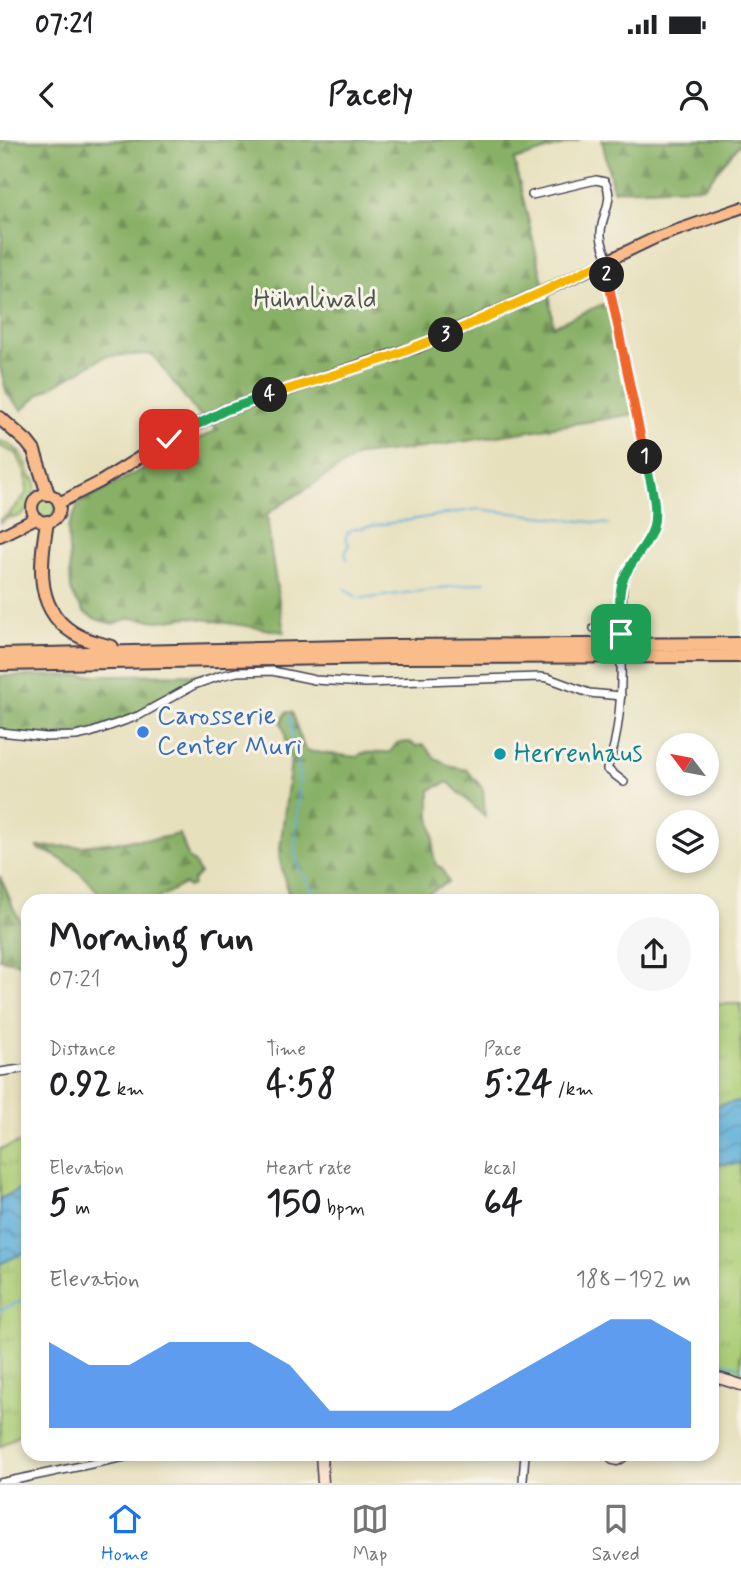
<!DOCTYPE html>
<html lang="en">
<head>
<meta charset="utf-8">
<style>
  :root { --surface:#fff; --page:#f6f6f6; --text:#202124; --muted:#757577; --line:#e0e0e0; --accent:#1a73e8 }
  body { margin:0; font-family:Mynerve,sans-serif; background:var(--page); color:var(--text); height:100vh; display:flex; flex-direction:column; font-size:26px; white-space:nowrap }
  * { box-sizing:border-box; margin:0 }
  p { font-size:23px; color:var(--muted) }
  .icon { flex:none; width:38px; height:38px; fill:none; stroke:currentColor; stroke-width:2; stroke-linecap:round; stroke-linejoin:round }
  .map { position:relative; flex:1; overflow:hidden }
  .sheet { position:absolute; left:21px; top:754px; width:698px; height:567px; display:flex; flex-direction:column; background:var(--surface); border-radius:21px; box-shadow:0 4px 10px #0003 }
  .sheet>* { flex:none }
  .needle { width:46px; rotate:302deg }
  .buttons { position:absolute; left:656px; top:593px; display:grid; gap:14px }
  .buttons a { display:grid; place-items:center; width:63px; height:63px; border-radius:50%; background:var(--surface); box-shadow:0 4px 10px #0003; font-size:35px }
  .pin { position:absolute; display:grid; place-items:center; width:60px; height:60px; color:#fff; margin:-30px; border-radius:14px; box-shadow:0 4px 10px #0006 }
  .km { position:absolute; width:35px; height:35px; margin:-18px; border-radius:50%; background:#222; color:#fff; font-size:19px; line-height:35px; text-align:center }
  .round { display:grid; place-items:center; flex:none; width:74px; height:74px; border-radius:37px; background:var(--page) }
  .head { display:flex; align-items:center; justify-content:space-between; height:119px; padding:0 28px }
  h1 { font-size:38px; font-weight:800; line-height:52px }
  .metrics { display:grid; grid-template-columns:repeat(3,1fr); gap:10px; height:119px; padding:7px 28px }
  .metrics div { display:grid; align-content:center }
  .metrics b { font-size:35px; font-weight:800 }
  .metrics small { font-size:19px; font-weight:400 }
  .metrics p { font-size:19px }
  .chart { height:196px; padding:14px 28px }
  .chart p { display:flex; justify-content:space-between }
  .chart svg { width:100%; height:126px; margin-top:7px; fill:var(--accent); opacity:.7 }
  .status { display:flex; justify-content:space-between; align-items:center; height:49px; padding:0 35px; background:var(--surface); direction:ltr }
  .status svg { height:19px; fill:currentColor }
  header { display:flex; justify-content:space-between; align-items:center; height:91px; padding:0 28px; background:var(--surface); font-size:32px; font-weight:800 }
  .dock { display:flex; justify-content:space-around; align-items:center; height:98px; border-top:2px solid var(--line); background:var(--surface); font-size:19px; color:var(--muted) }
  .dock a { display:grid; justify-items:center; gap:4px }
  .dock .current { color:var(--accent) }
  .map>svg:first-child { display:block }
</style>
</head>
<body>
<div class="status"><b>07:21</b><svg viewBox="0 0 49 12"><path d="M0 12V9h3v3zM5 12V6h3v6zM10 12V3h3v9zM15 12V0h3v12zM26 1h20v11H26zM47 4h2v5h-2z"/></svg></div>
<header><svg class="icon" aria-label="back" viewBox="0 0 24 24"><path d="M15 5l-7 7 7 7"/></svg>Pacely<svg class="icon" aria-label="person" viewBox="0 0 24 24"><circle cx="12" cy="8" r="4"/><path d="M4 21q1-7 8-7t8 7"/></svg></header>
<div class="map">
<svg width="741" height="1343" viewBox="0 0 741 1343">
  <defs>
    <pattern id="grass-dots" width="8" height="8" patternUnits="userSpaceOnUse" patternTransform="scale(1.75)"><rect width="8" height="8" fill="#abcd75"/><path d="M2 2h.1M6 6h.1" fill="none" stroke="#93b066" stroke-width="1.8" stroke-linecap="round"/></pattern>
    <pattern id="forest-firs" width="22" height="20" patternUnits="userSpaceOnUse" patternTransform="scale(1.75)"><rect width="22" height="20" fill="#88b066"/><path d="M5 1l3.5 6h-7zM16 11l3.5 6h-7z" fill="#6f8f55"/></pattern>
    <pattern id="park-tufts" width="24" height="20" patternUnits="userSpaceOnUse" patternTransform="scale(1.75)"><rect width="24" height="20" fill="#abcd75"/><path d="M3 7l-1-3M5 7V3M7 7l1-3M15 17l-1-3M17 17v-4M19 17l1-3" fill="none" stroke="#93b066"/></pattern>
    <pattern id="water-waves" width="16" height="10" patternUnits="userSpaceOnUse" patternTransform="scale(1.75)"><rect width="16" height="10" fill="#5fb0da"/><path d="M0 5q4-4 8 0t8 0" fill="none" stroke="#4e8fb2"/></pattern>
  </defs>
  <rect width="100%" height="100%" fill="#f7f3e8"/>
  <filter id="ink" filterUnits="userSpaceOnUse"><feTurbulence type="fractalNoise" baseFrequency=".0143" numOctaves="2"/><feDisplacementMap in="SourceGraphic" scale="14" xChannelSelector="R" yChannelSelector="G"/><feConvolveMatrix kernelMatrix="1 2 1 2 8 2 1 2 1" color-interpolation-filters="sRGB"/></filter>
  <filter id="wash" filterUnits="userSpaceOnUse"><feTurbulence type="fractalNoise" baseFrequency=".00686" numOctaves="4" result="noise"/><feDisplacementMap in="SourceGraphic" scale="28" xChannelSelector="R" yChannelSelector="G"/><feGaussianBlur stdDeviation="1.57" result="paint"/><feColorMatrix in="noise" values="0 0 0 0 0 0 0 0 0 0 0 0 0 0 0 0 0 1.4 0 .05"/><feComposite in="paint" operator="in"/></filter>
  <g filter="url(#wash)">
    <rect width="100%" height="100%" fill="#e7e0bd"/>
    <g fill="url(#grass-dots)" stroke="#667858" stroke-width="2">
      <path d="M0,301C18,306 27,319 30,336L35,340C37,353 31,373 16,377C14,378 12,377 10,377C6,378 3,381 0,383V379L9,374L27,353L26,334L17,314L0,306Z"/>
      <circle cx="46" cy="367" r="10"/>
    </g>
    <g fill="url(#forest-firs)" stroke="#556950" stroke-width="2">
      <polygon points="0,0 580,0 514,20 543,142 550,159 553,186 610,161 635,274 423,308 359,315 267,374 271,411 284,492 190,477 159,481 130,478 112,484 96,479 85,473 75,459 71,450 68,388 79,363 218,289 196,272 152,214 106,216 38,255 22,270 7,254 0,227 0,121 2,99 0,78"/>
      <polygon points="602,0 741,0 741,3 704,47 613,50"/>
      <polygon points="209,534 188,544 143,571 101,588 72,594 0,596 0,536"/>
      <path d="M286,572H292C297,586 299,599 306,611L357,617L362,613L390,612L397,603L410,602L416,606L424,605L434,617L452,627L467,630L483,649L485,677L448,642L430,650V678L434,697L433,713L436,725L442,728L448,742L414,761H290L279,717L291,620C281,605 290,598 281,583Z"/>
      <path d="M180,694L189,719L193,721L200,733L193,741V745L188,747L185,744C174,748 165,756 154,760C142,764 114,761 101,761C98,744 56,711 39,710L38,707L83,706L131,700L156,699Z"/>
      <polygon points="0,736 13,767 28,796 28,850 21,823 0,819"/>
    </g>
    <g fill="url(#park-tufts)" stroke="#667858" stroke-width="2">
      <polygon points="712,864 741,864 741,1239 712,1228"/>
      <polygon points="28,1000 28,1288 0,1307 0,1009"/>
    </g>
    <g fill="url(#water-waves)" stroke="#40698a" stroke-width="2">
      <polygon points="741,961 741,1024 712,1024 712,966"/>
      <polygon points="28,1047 28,1111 0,1124 0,1059 16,1051"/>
    </g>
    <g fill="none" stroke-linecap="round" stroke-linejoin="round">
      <g stroke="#5fb0da" stroke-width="2">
        <polyline points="347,419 345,414 349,405 346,398 347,393 353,389 478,369 608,384"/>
        <polyline points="344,448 356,457 370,458 485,442"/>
        <polyline points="290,576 293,601 298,620 299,650 295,709 299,729 310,747 323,761"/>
        <polyline points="0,1171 28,1157"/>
        <polyline points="712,1216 716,1220 741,1227"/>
      </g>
    </g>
  </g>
  <g filter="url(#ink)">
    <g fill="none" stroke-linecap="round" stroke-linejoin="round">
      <g stroke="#403e4e" stroke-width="10">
        <g id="street">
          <path d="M532,55L596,40L605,42C615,60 602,73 601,92C600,101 605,111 608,120"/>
          <polyline points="603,122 609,139 653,355 655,372 653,387 646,403 623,441 621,494"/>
          <polyline points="594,488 621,487"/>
          <path d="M621,522C622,555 619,598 607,629L624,642"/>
          <polyline points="0,592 46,597 76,596 90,593 138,576 194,545 220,536 237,532 272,531 315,540 365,543 540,537 548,538 589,553 621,556"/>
          <polyline points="0,932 28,928"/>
          <polyline points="523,1340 525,1314"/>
          <polyline points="0,1343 139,1314"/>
        </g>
      </g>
      <g stroke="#403e4e" stroke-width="13">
        <g id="secondary">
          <polyline points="712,1236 741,1245"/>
          <polyline points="321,1314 323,1343"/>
          <polyline points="610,1314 613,1319 617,1320 622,1317 623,1314"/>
        </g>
      </g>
      <g stroke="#403e4e" stroke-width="14">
        <g id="primary">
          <circle cx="46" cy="368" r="14"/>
          <polyline points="59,363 100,342 169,299 226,270 417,207 542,152 655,98 741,68"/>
          <polyline points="0,396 36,378"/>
        </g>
      </g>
      <g stroke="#403e4e" stroke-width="16">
        <g id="highway">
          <polyline points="0,278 27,302 34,311 48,354"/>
          <path d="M47,382C40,425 33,474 81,497C91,502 102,504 112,507"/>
          <polyline points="0,515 392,506 741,504"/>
          <polyline points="0,524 393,517 741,516"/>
        </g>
      </g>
      <use href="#street" stroke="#fff" stroke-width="7"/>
      <use href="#secondary" stroke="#fde4d1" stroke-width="10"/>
      <use href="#primary" stroke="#fabc8b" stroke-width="10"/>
      <use href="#highway" stroke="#fabc8b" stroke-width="12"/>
    </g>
  </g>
  <g fill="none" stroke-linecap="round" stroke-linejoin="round" filter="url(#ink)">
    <g stroke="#fff" stroke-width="14">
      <path id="split-1" d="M621,494C621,478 617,456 623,440C630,421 647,407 653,388C659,365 649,339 645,317"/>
    </g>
    <g stroke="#fff" stroke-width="14">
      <polyline id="split-2" points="607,135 645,317"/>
    </g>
    <g stroke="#fff" stroke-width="14">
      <polyline id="split-3" points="446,195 542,152 603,122 607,135"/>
    </g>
    <g stroke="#fff" stroke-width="14">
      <polyline id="split-4" points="270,255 387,218 446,195"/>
    </g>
    <g stroke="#fff" stroke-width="14">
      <polyline id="split-5" points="169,299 226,270 270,255"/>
    </g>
    <use href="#split-1" stroke="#22a559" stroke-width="9"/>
    <use href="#split-2" stroke="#f0652b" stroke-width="9"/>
    <use href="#split-3" stroke="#f5b400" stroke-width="9"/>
    <use href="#split-4" stroke="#f5b400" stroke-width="9"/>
    <use href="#split-5" stroke="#22a559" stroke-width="9"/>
  </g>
  <circle fill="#3f7fe0" stroke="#f7f3e8" stroke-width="2.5" cx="143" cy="592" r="7"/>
  <circle fill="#0f9aa8" stroke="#f7f3e8" stroke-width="2.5" cx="500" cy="614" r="7"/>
  <g text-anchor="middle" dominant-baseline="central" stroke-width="6" stroke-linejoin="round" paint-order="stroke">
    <g font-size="26" fill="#4b554c" stroke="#f7f3e8">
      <text x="315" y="160">Hühnliwald</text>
    </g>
    <g font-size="26" fill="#366cbe" stroke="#f7f3e8" text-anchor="start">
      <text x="157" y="577">Carosserie<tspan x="157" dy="30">Center Muri</tspan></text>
    </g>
    <g font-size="26" fill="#0d838f" stroke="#f7f3e8" text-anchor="start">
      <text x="514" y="614">Herrenhaus</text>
    </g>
  </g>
</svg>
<div class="buttons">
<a><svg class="needle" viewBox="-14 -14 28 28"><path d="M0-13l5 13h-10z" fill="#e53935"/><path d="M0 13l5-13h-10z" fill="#757577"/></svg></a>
<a><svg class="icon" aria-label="layers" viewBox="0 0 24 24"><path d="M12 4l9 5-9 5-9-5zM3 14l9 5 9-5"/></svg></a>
</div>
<div class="pin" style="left:621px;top:494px;background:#1e9e55"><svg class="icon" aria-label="arrive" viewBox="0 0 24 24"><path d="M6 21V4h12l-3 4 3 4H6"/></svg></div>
<div class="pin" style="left:169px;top:299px;background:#d93025"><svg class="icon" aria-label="check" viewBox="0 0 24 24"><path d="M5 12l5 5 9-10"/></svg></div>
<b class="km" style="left:645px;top:317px">1</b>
<b class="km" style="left:607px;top:135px">2</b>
<b class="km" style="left:446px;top:195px">3</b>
<b class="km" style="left:270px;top:255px">4</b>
<section class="sheet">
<div class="head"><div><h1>Morning run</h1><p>07:21</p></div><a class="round"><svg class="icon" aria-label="share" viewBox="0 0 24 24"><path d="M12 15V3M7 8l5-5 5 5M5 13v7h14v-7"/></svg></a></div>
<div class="metrics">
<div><p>Distance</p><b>0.92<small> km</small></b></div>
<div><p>Time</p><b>4:58</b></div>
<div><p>Pace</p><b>5:24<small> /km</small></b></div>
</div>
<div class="metrics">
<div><p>Elevation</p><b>5<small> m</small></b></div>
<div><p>Heart rate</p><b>150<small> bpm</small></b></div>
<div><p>kcal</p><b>64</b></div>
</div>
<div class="chart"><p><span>Elevation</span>188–192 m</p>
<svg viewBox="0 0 160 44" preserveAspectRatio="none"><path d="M0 44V14L10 22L20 22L30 14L40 14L50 14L60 22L70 38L80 38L90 38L100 38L110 30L120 22L130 14L140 6L150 6L160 14V44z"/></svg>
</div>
</section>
</div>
<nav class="dock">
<a class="current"><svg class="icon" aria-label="home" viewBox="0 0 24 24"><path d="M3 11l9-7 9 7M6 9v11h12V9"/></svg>Home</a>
<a><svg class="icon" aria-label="map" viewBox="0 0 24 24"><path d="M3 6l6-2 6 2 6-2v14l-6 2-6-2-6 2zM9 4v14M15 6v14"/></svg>Map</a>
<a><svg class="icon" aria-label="saved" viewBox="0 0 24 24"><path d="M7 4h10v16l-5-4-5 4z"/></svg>Saved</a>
</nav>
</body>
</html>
